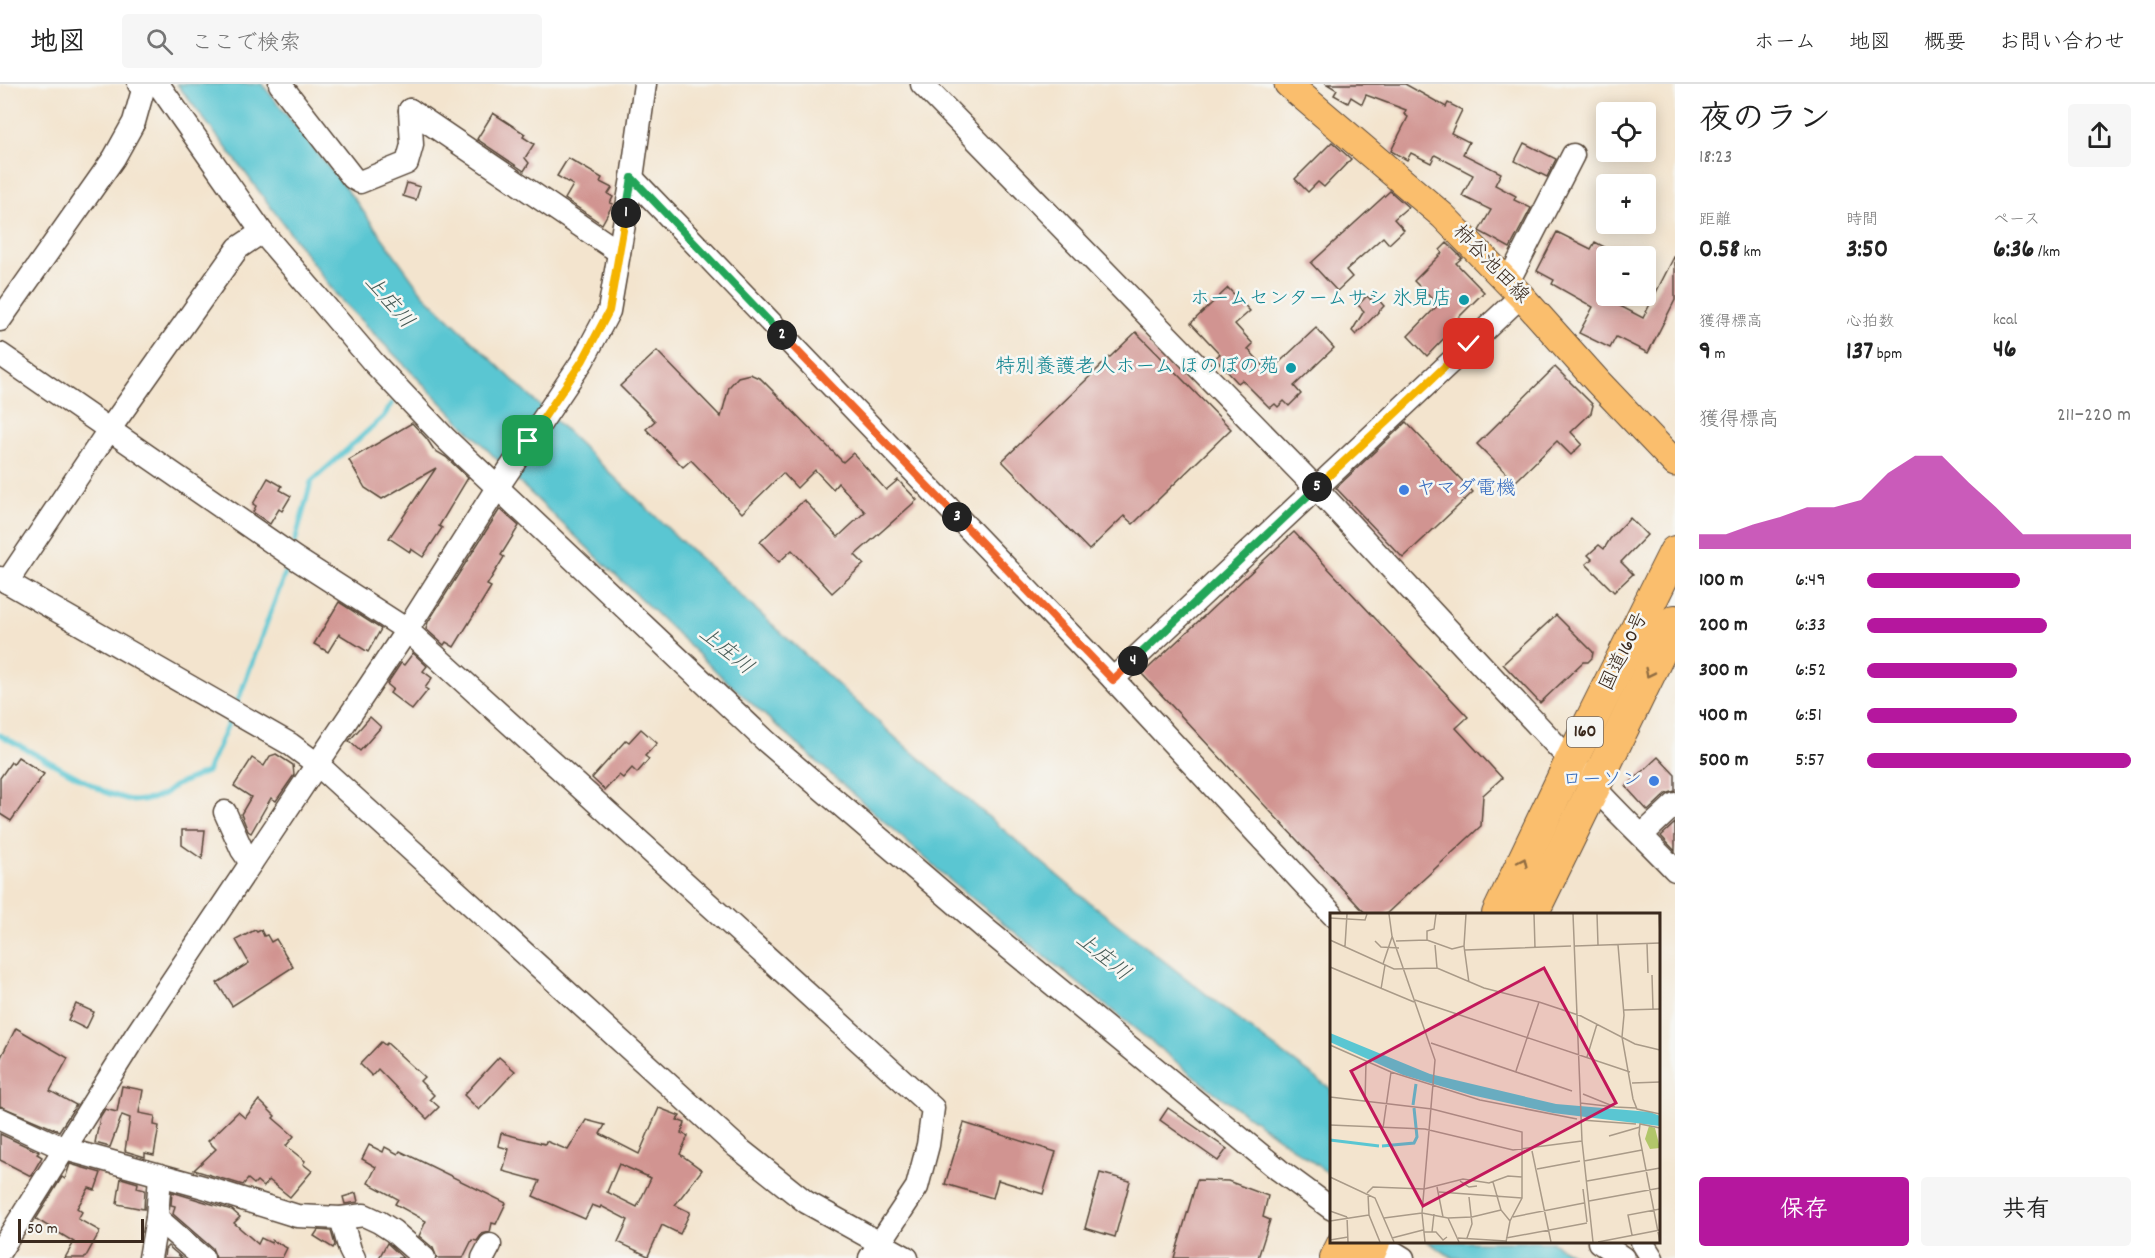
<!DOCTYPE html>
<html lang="ja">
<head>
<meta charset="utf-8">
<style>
  :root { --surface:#fff; --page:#f6f6f6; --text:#222; --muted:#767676; --line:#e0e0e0; --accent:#b5179e }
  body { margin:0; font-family:Dekko,"Klee One",sans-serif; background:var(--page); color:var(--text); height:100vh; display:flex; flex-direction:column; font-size:22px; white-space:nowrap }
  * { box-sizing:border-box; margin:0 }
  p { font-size:20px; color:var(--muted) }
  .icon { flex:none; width:33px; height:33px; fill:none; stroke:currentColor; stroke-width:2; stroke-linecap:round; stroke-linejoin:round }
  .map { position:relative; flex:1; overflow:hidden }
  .details { display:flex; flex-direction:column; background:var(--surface); width:480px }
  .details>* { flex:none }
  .buttons { position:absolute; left:1596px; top:18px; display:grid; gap:12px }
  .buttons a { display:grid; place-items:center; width:60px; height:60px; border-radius:6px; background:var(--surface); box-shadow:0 3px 15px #0003; font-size:30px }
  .scale { position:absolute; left:18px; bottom:15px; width:126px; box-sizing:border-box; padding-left:6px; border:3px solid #3b2a1e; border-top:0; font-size:16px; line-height:21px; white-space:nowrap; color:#3b2a1e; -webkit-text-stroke:4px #f6f6f2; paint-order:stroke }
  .pin { position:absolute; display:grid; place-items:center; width:51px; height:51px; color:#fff; margin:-26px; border-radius:12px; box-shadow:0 3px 9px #0006 }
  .km { position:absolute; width:30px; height:30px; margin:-15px; border-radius:50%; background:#222; color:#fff; font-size:16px; line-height:30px; text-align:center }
  .round { display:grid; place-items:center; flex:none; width:63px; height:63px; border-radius:6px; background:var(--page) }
  .head { display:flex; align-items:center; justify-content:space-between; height:102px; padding:0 24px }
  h1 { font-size:33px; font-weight:700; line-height:45px }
  .stats { display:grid; grid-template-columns:repeat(3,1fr); gap:9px; height:102px; padding:6px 24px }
  .stats div { display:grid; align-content:center }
  .stats b { font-size:26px; font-weight:700 }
  .stats small { font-size:16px; font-weight:400 }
  .stats p { font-size:16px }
  .chart { height:168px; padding:12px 24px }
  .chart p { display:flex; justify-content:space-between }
  .chart svg { width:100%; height:108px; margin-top:6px; fill:var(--accent); opacity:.7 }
  .cta { display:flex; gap:12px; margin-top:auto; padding:12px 24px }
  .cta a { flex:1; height:69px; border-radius:6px; background:var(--accent); color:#fff; font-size:24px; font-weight:700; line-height:69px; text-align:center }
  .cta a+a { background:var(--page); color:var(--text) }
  ul { padding:0 24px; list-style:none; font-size:20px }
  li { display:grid; grid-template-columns:96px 72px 1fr; align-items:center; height:45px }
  li i { height:15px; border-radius:8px; background:var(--accent) }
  header { display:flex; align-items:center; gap:36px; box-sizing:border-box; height:84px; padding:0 30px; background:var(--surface); border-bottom:2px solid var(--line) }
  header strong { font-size:28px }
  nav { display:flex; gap:33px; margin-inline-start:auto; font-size:21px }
  .search { width:420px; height:54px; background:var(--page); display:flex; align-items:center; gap:15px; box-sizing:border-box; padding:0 21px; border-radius:6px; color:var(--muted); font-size:22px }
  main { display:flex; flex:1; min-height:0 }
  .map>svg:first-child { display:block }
</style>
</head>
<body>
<header>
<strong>地図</strong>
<div class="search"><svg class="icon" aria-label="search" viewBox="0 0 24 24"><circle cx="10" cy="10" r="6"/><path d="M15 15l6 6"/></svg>ここで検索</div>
<nav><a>ホーム</a><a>地図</a><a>概要</a><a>お問い合わせ</a></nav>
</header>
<main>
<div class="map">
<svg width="1675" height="1174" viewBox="0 0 1675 1174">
  <rect width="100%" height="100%" fill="#f6f6f2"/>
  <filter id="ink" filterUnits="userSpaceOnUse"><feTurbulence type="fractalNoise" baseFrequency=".0167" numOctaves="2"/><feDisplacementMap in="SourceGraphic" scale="12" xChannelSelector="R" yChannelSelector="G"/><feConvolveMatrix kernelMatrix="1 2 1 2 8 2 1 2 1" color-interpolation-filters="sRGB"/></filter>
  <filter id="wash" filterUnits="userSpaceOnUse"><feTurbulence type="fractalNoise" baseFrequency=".008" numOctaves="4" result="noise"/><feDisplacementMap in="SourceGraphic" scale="24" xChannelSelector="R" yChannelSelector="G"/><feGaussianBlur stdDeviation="1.35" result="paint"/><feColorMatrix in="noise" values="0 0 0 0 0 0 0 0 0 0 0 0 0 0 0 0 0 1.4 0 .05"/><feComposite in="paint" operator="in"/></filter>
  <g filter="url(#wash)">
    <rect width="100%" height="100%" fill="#f3e4ce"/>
    <g fill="#5ac6d2" stroke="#4a7878" stroke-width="1.5">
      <polygon points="177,0 262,0 355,116 423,210 679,455 898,656 1085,815 1267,958 1331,1005 1331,1091 1214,1008 952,798 722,593 518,397 338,213 238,79"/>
      <polygon points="1428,1158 1552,1158 1578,1174 1453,1174"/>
    </g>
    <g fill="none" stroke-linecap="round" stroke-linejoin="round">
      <g stroke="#5ac6d2" stroke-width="5">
        <polyline points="295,458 311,398 383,333 392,320"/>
        <polyline points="236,622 290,476"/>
        <polyline points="0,651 107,709 133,717 152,715 164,710 174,702 207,688 231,633"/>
      </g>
    </g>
    <g id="blocks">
      <g fill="#d19491" fill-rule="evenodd">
        <polygon points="1327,0 1405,0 1446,23 1448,19 1462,26 1451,49 1469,58 1463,70 1501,89 1495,101 1516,112 1514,116 1531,124 1510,164 1479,147 1491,126 1462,112 1473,91 1435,71 1431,79 1411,69 1407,76 1391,67 1408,33 1404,30 1406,26 1366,11 1362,20 1351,13 1348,19 1334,11 1337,6"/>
        <polygon points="493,29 525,50 523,53 534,60 525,74 529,79 524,87 477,55"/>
        <polygon points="1332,58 1351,75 1324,103 1318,98 1308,108 1295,95"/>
        <polygon points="1524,59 1556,75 1547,93 1515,77"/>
        <polygon points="568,74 602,94 600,98 612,104 608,110 613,113 610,119 613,120 602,140 565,115 573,101 557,92"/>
        <polygon points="407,99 420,103 416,116 403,112"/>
        <polygon points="1390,107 1408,123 1394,135 1404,146 1389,160 1383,153 1346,186 1352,193 1337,207 1311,179"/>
        <polygon points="1557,148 1591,165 1595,158 1612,167 1609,172 1606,172 1606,212 1626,212 1620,222 1643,234 1675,171 1675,216 1648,269 1616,253 1610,264 1579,249 1593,223 1552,200 1554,196 1537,187"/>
        <polygon points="1447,159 1462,174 1456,179 1484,208 1447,245 1450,248 1427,272 1408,252 1438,221 1414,197 1442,169 1440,166"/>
        <polygon points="1228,204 1250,227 1235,240 1253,260 1248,265 1269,288 1316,244 1334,264 1294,302 1301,310 1289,322 1284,317 1278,323 1275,320 1270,324 1242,296 1238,299 1215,274 1220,270 1191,239"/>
        <polygon points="1374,211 1384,222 1356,251 1352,247 1364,227 1358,221 1367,212 1371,216"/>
        <polygon points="1136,248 1231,345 1133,440 1124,432 1089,466 1002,377"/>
        <polygon points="657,267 721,333 729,303 738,293 750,290 761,295 843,378 853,369 886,406 898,396 917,416 855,471 864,480 832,509 792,466 779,478 760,458 804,416 838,453 865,428 838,399 833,405 815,386 797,404 783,389 742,429 691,376 683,383 646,345 655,337 620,302"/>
        <polygon points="1555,283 1593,321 1591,329 1571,348 1582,360 1571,371 1557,357 1515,398 1477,360"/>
        <polygon points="1406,338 1473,408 1403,474 1336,404"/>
        <polygon points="412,339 427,355 434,366 446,373 468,394 439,442 442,444 423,473 411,465 410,468 389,454 436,384 382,415 365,404 349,376"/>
        <polygon points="268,394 282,402 280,406 291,412 282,427 279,425 270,440 253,428 256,422 253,420"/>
        <polygon points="500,425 519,442 501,471 504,473 487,501 491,503 454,563 446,558 444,561 426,545 428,538"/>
        <polygon points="1630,434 1647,451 1621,478 1633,490 1614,508 1586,480 1592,475 1588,471 1599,461 1604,465 1610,455"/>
        <polygon points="1294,448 1468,633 1456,644 1502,694 1483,711 1481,742 1385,831 1367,831 1142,590"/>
        <polygon points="339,518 381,545 368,568 339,550 328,568 314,560"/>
        <polygon points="1556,531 1593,568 1592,574 1588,578 1583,578 1540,619 1503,580"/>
        <polygon points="413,569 427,582 423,587 432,594 425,604 428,606 412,626 390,609 393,605 387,600 401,579 404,581"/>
        <polygon points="370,633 381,643 360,667 349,657"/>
        <polygon points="641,645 657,659 645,672 649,675 637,689 632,684 623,694 619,691 605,706 592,694 626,656 629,658"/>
        <polygon points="276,670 293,681 294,691 276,717 271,714 251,749 248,747 241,730 251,713 234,702 252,674 264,682 270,672"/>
        <polygon points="18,673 44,690 11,737 0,730 0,694 11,678 13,680"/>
        <polygon points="1658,673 1675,691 1675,707 1666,710 1648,727 1626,703"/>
        <polygon points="1675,739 1675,767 1661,752"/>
        <polygon points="182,746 205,746 202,775 182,761"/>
        <polygon points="255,846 257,848 261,846 264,852 267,851 271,858 276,855 293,883 232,922 217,899 249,879 236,856"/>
        <polygon points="76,920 94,928 86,945 68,936"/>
        <polygon points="16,944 68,974 50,1007 76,1021 59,1047 0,1022 0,975"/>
        <polygon points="381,958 385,961 387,959 424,993 420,997 434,1011 430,1015 439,1023 427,1035 378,985 372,992 360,980"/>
        <polygon points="499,973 515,987 479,1026 464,1011"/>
        <polygon points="122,1002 143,1006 139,1029 155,1032 154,1041 159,1042 154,1071 145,1069 145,1073 125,1067 130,1034 122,1031 110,1063 95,1059 100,1033 105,1025 117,1028"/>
        <polygon points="259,1016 275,1032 273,1034 294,1052 286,1062 305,1077 303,1080 312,1087 290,1113 269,1096 264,1103 257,1097 254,1100 248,1095 243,1101 194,1086 216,1065 208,1057 238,1028 245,1034"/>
        <path d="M659,1024L680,1032L677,1036L685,1039L681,1049L688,1052L680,1070L702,1086L675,1121L690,1128L680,1150L662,1141L648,1172L618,1158L628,1136L601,1122L600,1124L592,1121L585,1135L533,1112L540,1097L503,1087L509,1065L498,1062L501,1049L545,1060L546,1057L568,1066L586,1036L605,1041L600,1050L639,1070ZM619,1080L651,1094L637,1123L607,1108Z"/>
        <polygon points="1168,1024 1227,1065 1218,1077 1160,1036"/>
        <polygon points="964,1039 1056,1068 1043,1110 998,1096 993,1114 945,1100"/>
        <polygon points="0,1050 39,1068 37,1070 42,1073 31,1092 0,1076"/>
        <polygon points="369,1061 383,1068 385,1063 398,1070 400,1067 506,1119 496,1140 492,1139 490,1148 482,1150 477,1157 472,1156 463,1174 437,1174 433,1164 419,1152 426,1137 395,1120 398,1115 368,1099 376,1083 362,1075"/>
        <polygon points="70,1080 101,1089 95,1106 89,1104 77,1124 82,1128 78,1135 100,1147 85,1174 65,1174 74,1158 36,1135 62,1093 65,1095"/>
        <polygon points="1100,1089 1130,1097 1115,1153 1085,1144"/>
        <polygon points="121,1094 138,1099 137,1104 145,1106 144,1125 117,1120"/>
        <polygon points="1197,1096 1228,1097 1268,1112 1263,1133 1270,1136 1258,1174 1174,1174"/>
        <polygon points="172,1108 232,1126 240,1133 234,1139 258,1160 261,1154 271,1159 272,1156 287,1164 282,1174 216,1174 212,1164 173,1130 175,1122 171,1121"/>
        <polygon points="356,1109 358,1118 345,1120 343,1113"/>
        <polygon points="318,1146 331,1147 335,1161 333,1164 314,1152"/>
        <polygon points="387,1159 403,1174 379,1174"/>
        <polygon points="168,1162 182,1174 164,1174 165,1165"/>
      </g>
    </g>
  </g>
  <g filter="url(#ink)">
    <use href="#blocks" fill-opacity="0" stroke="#574638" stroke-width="1.5"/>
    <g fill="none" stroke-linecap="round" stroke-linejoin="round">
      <g stroke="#574638" stroke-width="25">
        <g id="minor">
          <polyline points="158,0 262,148"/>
          <polyline points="280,0 353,94 360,98 407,79 412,61 410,26"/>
          <path d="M922,0L1316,404L1571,677C1603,716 1641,750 1675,786"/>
          <polyline points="410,26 619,168"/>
          <polyline points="632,94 1113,595 1332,830"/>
          <polyline points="1508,198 1573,71"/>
          <polyline points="0,236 114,74 134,38 143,6 139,0"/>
          <polyline points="0,270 295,474 407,546 933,1024 928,1061 917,1103 870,1174"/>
          <polyline points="0,494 290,660 317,680 737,1063 806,1118 907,1174"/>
          <polyline points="7,498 109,346 238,164 262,148 373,278 446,355 767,658 988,847 1279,1086 1332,1125"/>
          <polyline points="1113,595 1521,212"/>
          <polyline points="225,728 242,766 251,779"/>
          <polyline points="1642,751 1675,720"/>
          <polyline points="0,1035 65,1065 207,1104 297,1132 341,1134 364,1131 379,1138 393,1147 424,1174"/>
          <polyline points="157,1134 203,1174"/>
          <polyline points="341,1134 350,1166 354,1174"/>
          <polyline points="1377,1158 1403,1174"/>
          <polyline points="1599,1158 1623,1174"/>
          <polyline points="1642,1158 1652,1174"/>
          <polyline points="0,1167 136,951 407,546 497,404 583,276 609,227 632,94 645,0"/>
          <polyline points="150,1174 157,1134 160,1091"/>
          <polyline points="483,1174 490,1161"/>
        </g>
      </g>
      <g stroke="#574638" stroke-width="29">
        <polyline id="major" points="1288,0 1443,132 1521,212 1598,298 1675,379"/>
      </g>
      <g stroke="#574638" stroke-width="34">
        <g id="highway">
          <polyline points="1498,830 1571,677 1675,468"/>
          <polyline points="1532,830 1675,537"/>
          <polyline points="1336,1174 1344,1158"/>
          <polyline points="1367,1174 1374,1158"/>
        </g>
      </g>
      <use href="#minor" stroke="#fff" stroke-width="22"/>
      <use href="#major" stroke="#fabe6d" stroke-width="27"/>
      <use href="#highway" stroke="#fabe6d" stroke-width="32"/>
    </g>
    <defs><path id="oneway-chevron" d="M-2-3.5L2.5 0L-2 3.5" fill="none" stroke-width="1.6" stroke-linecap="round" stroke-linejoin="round" transform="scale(1.5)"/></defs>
    <g stroke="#916d42">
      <use href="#oneway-chevron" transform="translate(1649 589) rotate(116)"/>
      <use href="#oneway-chevron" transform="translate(1523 778) rotate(-65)"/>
    </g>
  </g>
  <g fill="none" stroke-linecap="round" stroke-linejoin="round" filter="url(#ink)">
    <g stroke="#fff" stroke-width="12">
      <polyline id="split-1" points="528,357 583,276 609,227 626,129"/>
    </g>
    <g stroke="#fff" stroke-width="12">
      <polyline id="split-2" points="626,129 632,94 782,251"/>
    </g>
    <g stroke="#fff" stroke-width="12">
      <polyline id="split-3" points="782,251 957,433"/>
    </g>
    <g stroke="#fff" stroke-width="12">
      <polyline id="split-4" points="957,433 1113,596 1133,577"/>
    </g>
    <g stroke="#fff" stroke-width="12">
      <polyline id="split-5" points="1133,577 1317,403"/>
    </g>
    <g stroke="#fff" stroke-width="12">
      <polyline id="split-6" points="1317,403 1469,260"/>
    </g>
    <use href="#split-1" stroke="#f5b400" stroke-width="8"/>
    <use href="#split-2" stroke="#22a559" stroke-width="8"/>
    <use href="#split-3" stroke="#f0652b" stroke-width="8"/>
    <use href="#split-4" stroke="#f0652b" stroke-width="8"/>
    <use href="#split-5" stroke="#22a559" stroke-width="8"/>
    <use href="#split-6" stroke="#f5b400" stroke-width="8"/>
  </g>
  <g fill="#0f9aa8" stroke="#f6f6f2" stroke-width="2">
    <circle cx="1464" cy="216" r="6"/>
    <circle cx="1291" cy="284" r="6"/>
  </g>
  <g fill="#3f7fe0" stroke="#f6f6f2" stroke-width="2">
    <circle cx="1404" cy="406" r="6"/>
    <circle cx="1654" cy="697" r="6"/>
  </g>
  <g text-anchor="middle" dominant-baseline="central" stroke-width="5" stroke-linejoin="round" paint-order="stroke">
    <rect fill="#f6f6f2" stroke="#73675e" stroke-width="1.5" x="1567" y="633" width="36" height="30" rx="4.5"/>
    <g font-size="18" font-weight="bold" fill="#3b2a1e">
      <text x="1585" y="648">160</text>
    </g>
    <g font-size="20" fill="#3b2a1e" stroke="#f6f6f2">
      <text transform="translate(1490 181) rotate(46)">柿谷池田線</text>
      <text transform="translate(1625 568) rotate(-64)">国道160号</text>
    </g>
    <g font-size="20" fill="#0d838f" stroke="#f6f6f2" text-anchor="end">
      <text x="1452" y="216">ホームセンタームサシ 氷見店</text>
      <text x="1279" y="284">特別養護老人ホーム ほのぼの苑</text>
    </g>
    <g font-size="20" fill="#366cbe" stroke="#f6f6f2" text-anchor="start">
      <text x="1416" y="406">ヤマダ電機</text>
      <text x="1642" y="697" text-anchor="end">ローソン</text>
    </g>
    <g font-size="21" font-style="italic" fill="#445954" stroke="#f6f6f2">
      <text transform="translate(388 219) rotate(49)">上庄川</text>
      <text transform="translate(725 568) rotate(39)">上庄川</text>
      <text transform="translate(1102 874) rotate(39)">上庄川</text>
    </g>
  </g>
  <g transform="translate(1330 829)">
    <rect width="330" height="330" fill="#f3e4ce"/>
    <path d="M319,213L325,215L330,235L320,236L315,226Z" fill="#b2c66a"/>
    <path d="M0,120L100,161L226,191L320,199L330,203V213L223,200L141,182L73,162L0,129Z" fill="#5ac6d2"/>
    <path fill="none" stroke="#5ac6d2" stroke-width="3" d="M83,192L86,171M0,227L49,233M52,233L84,230L87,224L84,195"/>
    <path fill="none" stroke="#a99a88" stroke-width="1.5" d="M59,1L62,23L105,147L92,300L95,329M109,1H136M136,1L134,33L139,70M204,1L205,35M243,1L252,228L263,329M267,1L268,32M329,1L330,23M0,5L35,7L37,1M0,27L64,56L107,55L154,75L209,89L251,103L305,131L330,137M97,27V18L104,16L106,1M45,28L51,34L69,35M66,28L97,27L122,36L134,33M317,31L318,60M105,32L107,55M288,32L294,102L292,124L303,186L307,196L330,201M15,33L17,1M245,33L330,30M135,37L241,33M53,51L62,24M0,54L84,89M322,62L323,96M51,76L55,52M85,87L300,159M294,97L330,96M101,130L242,178M0,132L61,159M257,144L267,111M186,158L209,89M302,170L330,169M253,181L285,194L306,195M0,184L102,196L192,219V285L180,308L176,329M35,189L36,149M250,190L285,194M251,207L306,211M0,212L95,216L183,237L252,228M53,215L61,159L150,187L247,206M279,223L310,214M202,238L221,329M254,248L312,237M207,256L250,248M0,264L45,285L64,329M130,268L139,274L147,273M257,268L330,255M163,269L171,297L180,308M107,274L113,304M253,276L257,309M109,279L192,285M37,280L43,274L94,276L133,266L159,270L178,263L192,264M38,281L39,302L50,329M259,288L330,275M0,298L17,304M17,304L18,329M183,304L254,290M54,305L92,300L118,305L142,304L171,297M118,305L129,329M0,308L39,302M94,319H106L113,327L117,324M102,319L104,301M302,322L298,302L330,296M62,325L93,317M128,325L176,328M137,325L142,311L139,284M176,325L257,310M0,327L18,324M268,329L330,317M330,329L309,221L310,211L330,215"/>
    <path fill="#c2185b" fill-opacity="0.15" stroke="#c2185b" stroke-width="3" d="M214,55L286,190L93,293L21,158Z"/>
    <rect width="330" height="330" fill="none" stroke="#3b2a1e" stroke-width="3"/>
  </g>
</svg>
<div class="buttons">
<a><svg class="icon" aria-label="locate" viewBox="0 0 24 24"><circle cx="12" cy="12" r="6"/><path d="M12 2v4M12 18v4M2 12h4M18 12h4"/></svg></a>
<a>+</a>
<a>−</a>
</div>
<div class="scale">50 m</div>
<div class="pin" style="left:528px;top:357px;background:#1e9e55"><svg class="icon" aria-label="arrive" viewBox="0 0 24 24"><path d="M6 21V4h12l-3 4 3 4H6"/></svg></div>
<div class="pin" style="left:1469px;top:260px;background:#d93025"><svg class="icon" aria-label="check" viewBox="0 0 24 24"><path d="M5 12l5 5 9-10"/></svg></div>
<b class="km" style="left:626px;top:129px">1</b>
<b class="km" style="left:782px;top:251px">2</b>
<b class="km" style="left:957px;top:433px">3</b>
<b class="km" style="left:1133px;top:577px">4</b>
<b class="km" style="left:1317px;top:403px">5</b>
</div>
<section class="details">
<div class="head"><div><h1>夜のラン</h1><p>18:23</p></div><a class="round"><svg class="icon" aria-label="share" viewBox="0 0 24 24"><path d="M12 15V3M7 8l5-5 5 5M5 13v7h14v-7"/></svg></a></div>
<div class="stats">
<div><p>距離</p><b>0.58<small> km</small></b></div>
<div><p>時間</p><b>3:50</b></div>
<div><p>ペース</p><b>6:36<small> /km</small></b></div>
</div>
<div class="stats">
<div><p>獲得標高</p><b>9<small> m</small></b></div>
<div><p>心拍数</p><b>137<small> bpm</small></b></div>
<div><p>kcal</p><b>46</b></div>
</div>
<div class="chart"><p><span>獲得標高</span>211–220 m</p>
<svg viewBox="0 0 160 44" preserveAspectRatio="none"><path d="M0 44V38L10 38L20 34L30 31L40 27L50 27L60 24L70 13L80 6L90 6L100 17L110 27L120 38L130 38L140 38L150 38L160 38V44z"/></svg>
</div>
<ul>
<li><b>100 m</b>6:49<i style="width:58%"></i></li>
<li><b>200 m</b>6:33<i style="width:68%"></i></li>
<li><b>300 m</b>6:52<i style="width:57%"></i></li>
<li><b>400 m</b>6:51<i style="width:57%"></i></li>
<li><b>500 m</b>5:57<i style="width:100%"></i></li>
</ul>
<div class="cta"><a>保存</a><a>共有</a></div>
</section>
</main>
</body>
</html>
